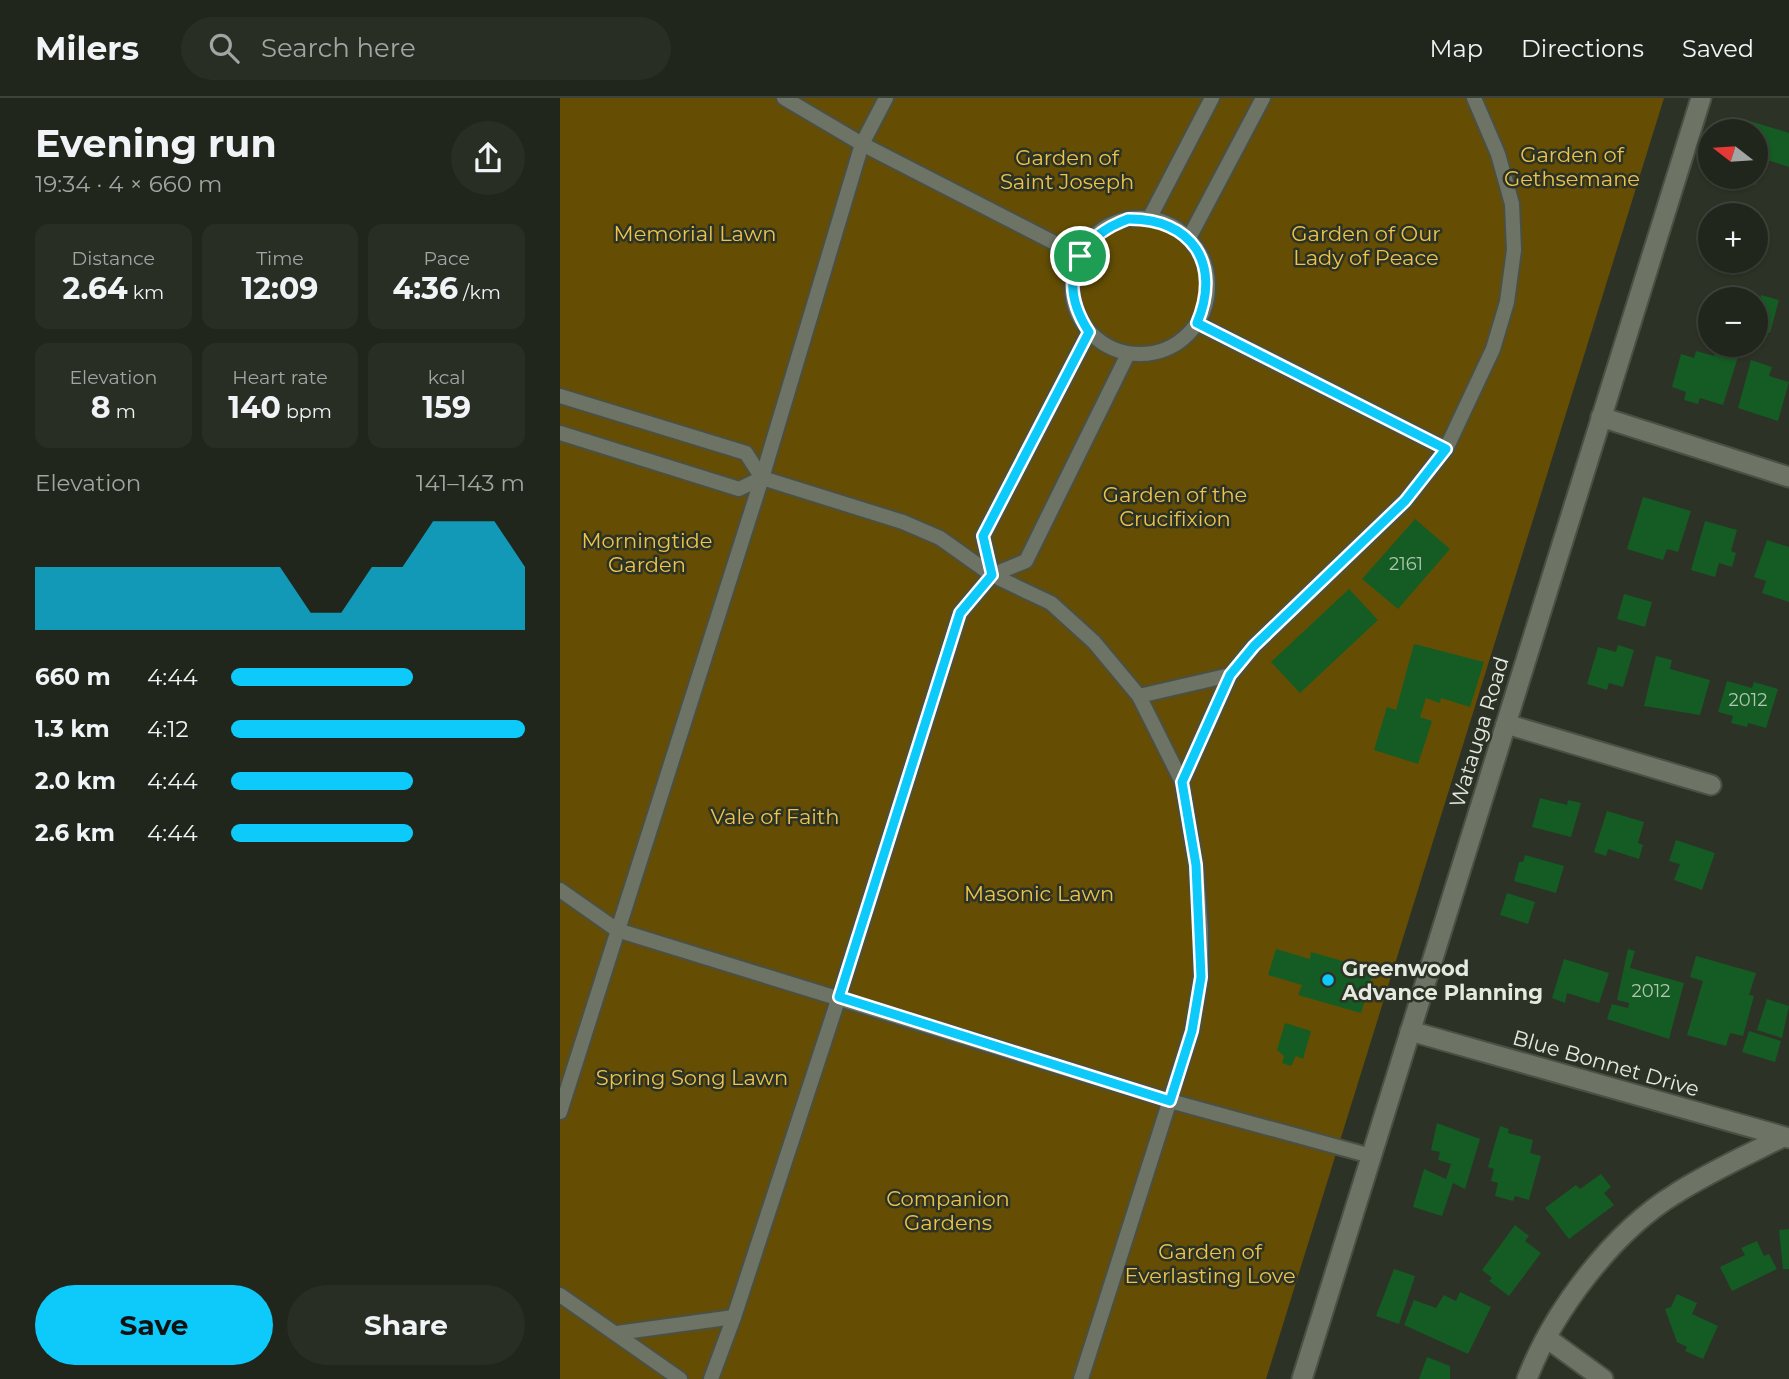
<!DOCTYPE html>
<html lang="en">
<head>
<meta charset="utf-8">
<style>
  :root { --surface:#21261c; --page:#292e25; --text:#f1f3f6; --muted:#a2a5a3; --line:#3e433b; --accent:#0dcafa }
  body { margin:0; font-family:Montserrat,sans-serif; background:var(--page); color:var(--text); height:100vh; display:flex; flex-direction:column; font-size:26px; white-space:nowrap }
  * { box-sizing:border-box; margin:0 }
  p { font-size:23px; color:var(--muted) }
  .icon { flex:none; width:38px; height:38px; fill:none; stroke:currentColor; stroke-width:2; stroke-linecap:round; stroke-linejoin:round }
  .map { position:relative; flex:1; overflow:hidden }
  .drawer { display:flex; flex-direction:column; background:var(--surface); width:560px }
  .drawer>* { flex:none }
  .needle { width:46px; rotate:287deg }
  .buttons { position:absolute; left:1138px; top:21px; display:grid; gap:14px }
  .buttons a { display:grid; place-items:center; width:70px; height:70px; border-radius:50%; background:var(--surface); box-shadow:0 2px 5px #0004,0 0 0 2px var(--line); font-size:35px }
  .pin { position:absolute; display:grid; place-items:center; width:60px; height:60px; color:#fff; margin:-30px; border:4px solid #fff; border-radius:50%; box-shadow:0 2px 7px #0007 }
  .round { display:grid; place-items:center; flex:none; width:74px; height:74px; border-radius:37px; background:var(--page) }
  .headline { display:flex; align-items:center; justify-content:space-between; height:119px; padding:0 35px }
  h1 { font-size:38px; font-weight:700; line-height:52px }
  .figures { display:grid; grid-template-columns:repeat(3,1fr); gap:10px; height:119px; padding:7px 35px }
  .figures div { display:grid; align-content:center; border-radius:14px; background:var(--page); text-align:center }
  .figures b { font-size:30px; font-weight:700 }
  .figures small { font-size:19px; font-weight:400 }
  .figures p { font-size:19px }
  .chart { height:196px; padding:14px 35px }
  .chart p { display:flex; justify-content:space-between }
  .chart svg { width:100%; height:126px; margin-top:7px; fill:var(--accent); opacity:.7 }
  .button { display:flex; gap:14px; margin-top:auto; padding:14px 35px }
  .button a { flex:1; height:80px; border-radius:42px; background:var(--accent); color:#111; font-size:28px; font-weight:700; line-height:80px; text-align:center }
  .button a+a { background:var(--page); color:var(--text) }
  ul { padding:0 35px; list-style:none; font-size:23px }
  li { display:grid; grid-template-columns:112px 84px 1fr; align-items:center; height:52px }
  li i { height:18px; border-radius:9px; background:var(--accent) }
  header { display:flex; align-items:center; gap:42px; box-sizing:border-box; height:98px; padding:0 35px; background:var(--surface); border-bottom:2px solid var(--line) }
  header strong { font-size:33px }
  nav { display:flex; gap:38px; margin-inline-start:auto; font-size:24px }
  .search { width:490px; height:63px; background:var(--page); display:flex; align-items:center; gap:18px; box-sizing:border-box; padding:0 24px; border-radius:38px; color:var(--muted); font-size:26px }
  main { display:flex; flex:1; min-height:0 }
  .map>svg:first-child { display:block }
</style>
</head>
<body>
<header>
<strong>Milers</strong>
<div class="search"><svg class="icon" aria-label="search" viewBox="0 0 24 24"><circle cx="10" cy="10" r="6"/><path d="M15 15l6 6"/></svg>Search here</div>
<nav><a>Map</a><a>Directions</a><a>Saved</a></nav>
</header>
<main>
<section class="drawer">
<div class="headline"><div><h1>Evening run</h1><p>19:34 · 4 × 660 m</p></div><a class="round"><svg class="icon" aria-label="share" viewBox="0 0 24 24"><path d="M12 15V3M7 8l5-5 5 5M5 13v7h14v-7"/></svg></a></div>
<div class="figures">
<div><p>Distance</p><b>2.64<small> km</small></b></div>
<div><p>Time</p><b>12:09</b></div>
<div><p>Pace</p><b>4:36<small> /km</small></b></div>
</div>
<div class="figures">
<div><p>Elevation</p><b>8<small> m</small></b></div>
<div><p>Heart rate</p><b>140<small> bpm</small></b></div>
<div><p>kcal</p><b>159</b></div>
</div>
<div class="chart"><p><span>Elevation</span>141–143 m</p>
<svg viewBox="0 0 160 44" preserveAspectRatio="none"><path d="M0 44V22L10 22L20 22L30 22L40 22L50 22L60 22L70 22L80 22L90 38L100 38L110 22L120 22L130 6L140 6L150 6L160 22V44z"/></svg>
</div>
<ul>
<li><b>660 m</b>4:44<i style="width:62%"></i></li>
<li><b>1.3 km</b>4:12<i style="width:100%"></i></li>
<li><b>2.0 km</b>4:44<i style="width:62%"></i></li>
<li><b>2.6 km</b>4:44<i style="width:62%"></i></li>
</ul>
<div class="button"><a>Save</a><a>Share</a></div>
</section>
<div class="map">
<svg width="1229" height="1281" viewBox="0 0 1229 1281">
  <rect width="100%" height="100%" fill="#2c3225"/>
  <polygon fill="#654e04" points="0,0 1104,0 706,1281 0,1281"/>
  <g fill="#145c23">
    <polygon points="1190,23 1229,35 1229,69 1204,61 1196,87 1170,79 1195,79 1195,33 1187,33"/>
    <polygon points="1201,197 1219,202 1210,235 1195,231"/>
    <polygon points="1136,253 1154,258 1156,253 1178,259 1163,307 1140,300 1138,306 1124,302 1126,294 1112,289 1121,256 1134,260"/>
    <polygon points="1191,262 1212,269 1209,278 1229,284 1218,323 1178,310"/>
    <polygon points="1083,399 1131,413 1118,454 1107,451 1103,462 1067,451"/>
    <polygon points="855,421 890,451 838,511 802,481"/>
    <polygon points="1145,423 1177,432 1171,453 1176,455 1172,469 1159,465 1155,479 1131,472"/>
    <polygon points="1207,442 1229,449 1229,504 1202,495 1206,483 1194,479"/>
    <polygon points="789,491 818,522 740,595 711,564"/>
    <polygon points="1064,496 1092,504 1085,529 1057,521"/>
    <polygon points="854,546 924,564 910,609 881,600 880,605 866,600 860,619 872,623 858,666 814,652 827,609 836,612"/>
    <polygon points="1058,547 1074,552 1063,589 1049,585 1047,592 1027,586 1038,549 1056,554"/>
    <polygon points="1096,558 1112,562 1110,571 1150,582 1140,617 1084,608"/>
    <polygon points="1167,583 1192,590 1194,584 1218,591 1206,630 1188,625 1187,629 1171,625 1173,618 1158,614"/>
    <polygon points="980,700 1007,707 1008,702 1021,705 1011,739 972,729"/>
    <polygon points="1047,713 1084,724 1078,745 1083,747 1079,761 1048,751 1046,758 1034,754"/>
    <polygon points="1116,742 1155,755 1142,792 1114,782 1120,766 1109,763"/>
    <polygon points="965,757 1004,768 996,795 954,783 959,764 963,764"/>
    <polygon points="947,795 975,804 968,826 940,817"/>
    <polygon points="716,851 750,861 751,854 814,872 801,915 738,897 742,887 708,877"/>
    <polygon points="1068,851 1075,853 1070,870 1124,885 1109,941 1047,921 1052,906 1068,910 1069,905 1057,902"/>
    <polygon points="1136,858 1196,875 1189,897 1194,898 1183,938 1170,935 1166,948 1127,937 1143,883 1130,879"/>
    <polygon points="1004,861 1049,875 1039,905 1007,895 1005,905 992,900"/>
    <polygon points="1207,901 1229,908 1222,940 1197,932"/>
    <polygon points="725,925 751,933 743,961 736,958 731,968 722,965 724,958 717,952"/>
    <polygon points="1189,933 1221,943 1215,964 1182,954"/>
    <polygon points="877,1025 920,1041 905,1091 893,1085 882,1118 853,1109 864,1071 886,1081 891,1066 878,1062 880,1054 871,1052"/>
    <polygon points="940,1028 949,1031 948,1035 973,1042 970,1055 981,1058 969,1102 955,1098 953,1103 935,1098 938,1085 931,1083 934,1071 928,1069"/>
    <polygon points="1041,1076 1051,1089 1044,1095 1054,1107 1009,1141 985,1110 1016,1087 1020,1091"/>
    <polygon points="955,1127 969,1138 965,1143 981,1155 949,1198 929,1183 932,1180 922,1172"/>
    <polygon points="1229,1131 1229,1171 1223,1171 1219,1132"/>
    <polygon points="1197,1143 1204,1158 1209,1156 1217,1171 1172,1193 1160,1169 1185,1157 1181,1150"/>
    <polygon points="834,1171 855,1178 839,1226 816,1218"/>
    <polygon points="900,1194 931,1209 908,1256 844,1227 854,1202 876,1210 884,1197 896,1203"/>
    <polygon points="1117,1196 1137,1205 1132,1216 1158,1228 1143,1261 1125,1253 1127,1249 1117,1244 1105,1211 1111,1209"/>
    <polygon points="867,1259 890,1268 890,1281 859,1281"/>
  </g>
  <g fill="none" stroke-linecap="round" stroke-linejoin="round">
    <g stroke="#4b5045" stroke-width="18">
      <g id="service">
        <polyline points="224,0 302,46 520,158"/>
        <circle cx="580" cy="188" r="68"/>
        <polyline points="589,121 652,0"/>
        <polyline points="629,140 703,0"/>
        <polyline points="637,225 886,351"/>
        <polyline points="0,298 186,355 202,380 343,424 380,440 432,477 491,505 534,544 579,598 622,684"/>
        <polyline points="0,335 179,391 202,380"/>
        <polyline points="432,477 423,438 529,234"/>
        <polyline points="579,598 670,577"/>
        <polyline points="0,792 57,832 610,1003 811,1058"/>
        <polyline points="0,1014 202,380 302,46 326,0"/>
        <polyline points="0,1197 120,1281"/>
        <polyline points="57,1235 174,1219"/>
        <polyline points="151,1281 174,1219 279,899 400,515 432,477 466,463 568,256"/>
        <polyline points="521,1281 632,933 641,879 641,832 636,767 622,684 670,577 694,548 845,403 886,351 933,251 947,204 954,152 952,106 938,56 914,0"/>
      </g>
    </g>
    <g stroke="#4b5045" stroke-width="23">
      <g id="minor">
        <polyline points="1041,319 1229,379"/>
        <polyline points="946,626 1151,687"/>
        <polyline points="850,933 1229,1040"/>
        <polyline points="988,1241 1043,1281"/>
        <path d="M967,1281C993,1213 1053,1134 1115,1096C1149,1074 1187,1057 1223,1039"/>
      </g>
    </g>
    <g stroke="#4b5045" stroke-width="23">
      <polyline id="tertiary" points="742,1281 1141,0"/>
    </g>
    <use href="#service" stroke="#6d7465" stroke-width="14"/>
    <use href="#minor" stroke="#6d7465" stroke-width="19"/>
    <use href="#tertiary" stroke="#6d7465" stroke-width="19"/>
  </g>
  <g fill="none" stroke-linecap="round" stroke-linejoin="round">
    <g stroke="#fff" stroke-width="14">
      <path id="route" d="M568,121C632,120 662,166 637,225L886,351L845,403L694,548L670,577L622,684L636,767L641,879L632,933L610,1003L279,899L400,515L432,477L423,438L529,234C497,185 514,141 568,121Z"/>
    </g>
    <use href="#route" stroke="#0dcafa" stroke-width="9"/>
  </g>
  <circle fill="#0dcafa" stroke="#2c3225" stroke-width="2.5" cx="768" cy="882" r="7"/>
  <g text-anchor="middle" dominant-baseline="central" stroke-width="5" stroke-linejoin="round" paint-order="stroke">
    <g font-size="18" fill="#b1c6b1">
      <text x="846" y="466">2161</text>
      <text x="1188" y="602">2012</text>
      <text x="1091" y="893">2012</text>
    </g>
    <g font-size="21" fill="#edc34a" stroke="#2c3225">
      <text x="1012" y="56">Garden of<tspan x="1012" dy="24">Gethsemane</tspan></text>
      <text x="507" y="59">Garden of<tspan x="507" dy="24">Saint Joseph</tspan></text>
      <text x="135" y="135">Memorial Lawn</text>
      <text x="806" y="135">Garden of Our<tspan x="806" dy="24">Lady of Peace</tspan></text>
      <text x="615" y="396">Garden of the<tspan x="615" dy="24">Crucifixion</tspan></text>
      <text x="87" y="442">Morningtide<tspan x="87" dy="24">Garden</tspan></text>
      <text x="215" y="718">Vale of Faith</text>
      <text x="479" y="795">Masonic Lawn</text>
      <text x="132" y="979">Spring Song Lawn</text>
      <text x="388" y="1100">Companion<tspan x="388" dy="24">Gardens</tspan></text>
      <text x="650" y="1153">Garden of<tspan x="650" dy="24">Everlasting Love</tspan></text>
    </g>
    <g font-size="21" fill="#e5e9e0" stroke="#2c3225">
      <text transform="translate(919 634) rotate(-73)">Watauga Road</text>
      <text transform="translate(1046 965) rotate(16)">Blue Bonnet Drive</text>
    </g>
    <g font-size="21" font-weight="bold" fill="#e5e9e0" stroke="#2c3225" text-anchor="start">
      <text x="782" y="870">Greenwood<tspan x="782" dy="24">Advance Planning</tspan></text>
    </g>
  </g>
</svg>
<div class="buttons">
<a><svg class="needle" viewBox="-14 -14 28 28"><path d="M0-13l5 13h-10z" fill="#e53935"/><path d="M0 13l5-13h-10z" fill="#a2a5a3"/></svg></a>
<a>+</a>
<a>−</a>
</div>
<div class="pin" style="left:520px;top:158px;background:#1e9e55"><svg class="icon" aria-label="arrive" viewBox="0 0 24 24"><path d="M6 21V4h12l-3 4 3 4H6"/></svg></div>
</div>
</main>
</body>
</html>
